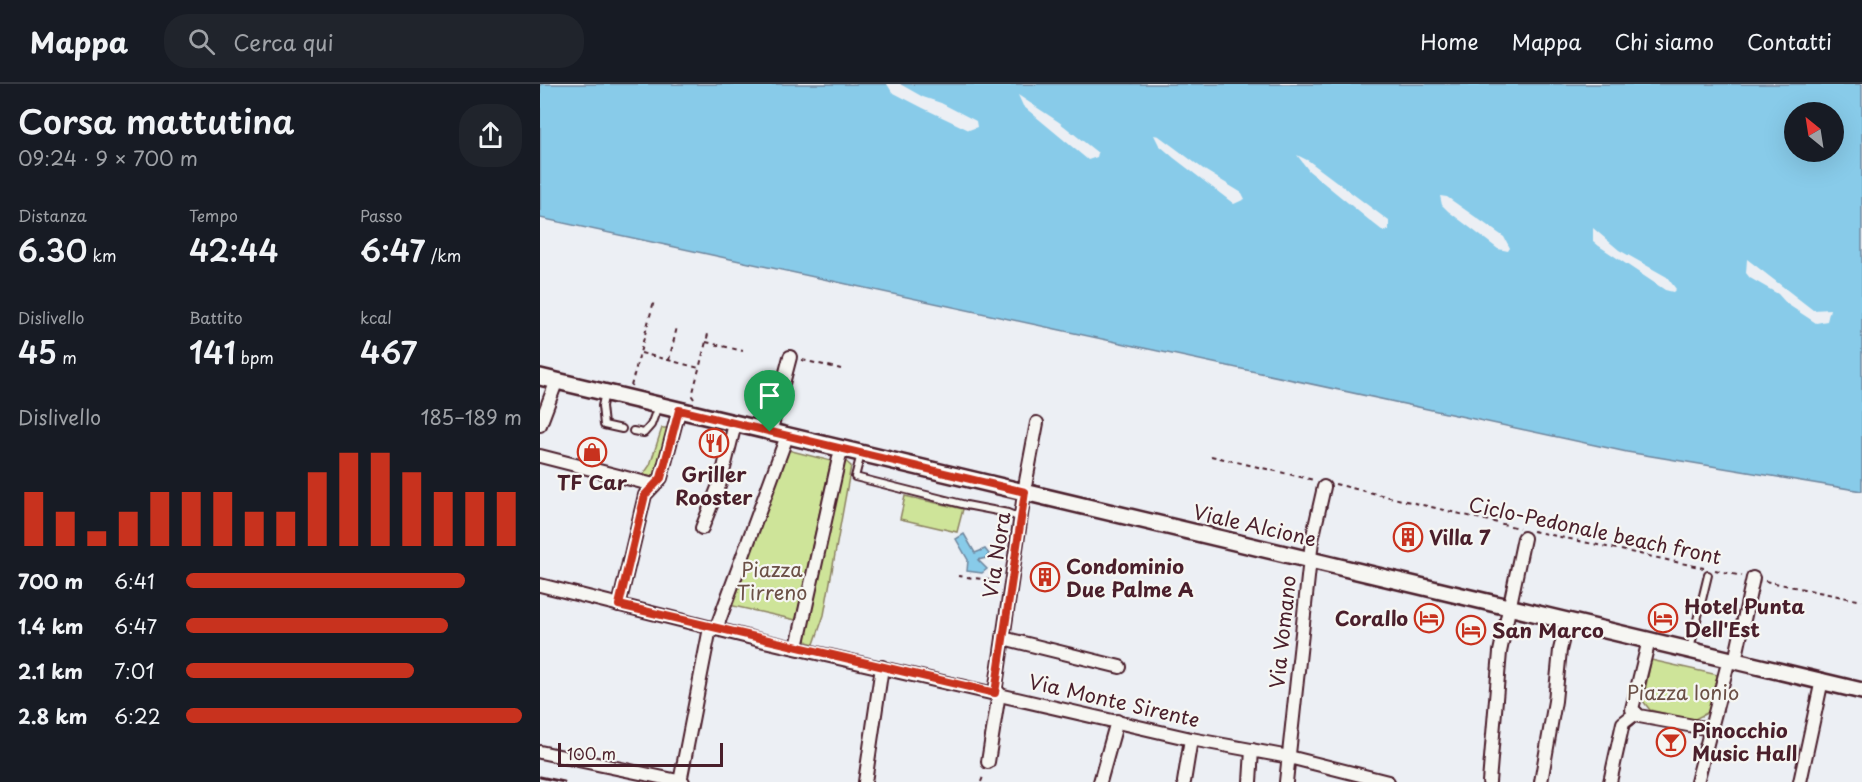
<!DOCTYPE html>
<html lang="it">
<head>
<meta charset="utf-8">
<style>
  :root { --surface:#171b24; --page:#20242c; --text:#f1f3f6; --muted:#9ea1a6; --line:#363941; --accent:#c8321e }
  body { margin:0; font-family:"Playpen Sans",sans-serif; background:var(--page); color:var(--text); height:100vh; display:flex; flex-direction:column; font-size:22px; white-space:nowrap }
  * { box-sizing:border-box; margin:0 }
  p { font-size:20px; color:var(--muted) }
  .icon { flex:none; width:33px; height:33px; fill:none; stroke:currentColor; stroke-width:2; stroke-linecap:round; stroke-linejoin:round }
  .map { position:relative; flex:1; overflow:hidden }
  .details { display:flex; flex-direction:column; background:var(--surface); width:540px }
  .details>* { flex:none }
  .needle { width:39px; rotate:330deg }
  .tools { position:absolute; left:1244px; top:18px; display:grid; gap:12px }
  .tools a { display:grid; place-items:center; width:60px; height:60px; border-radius:50%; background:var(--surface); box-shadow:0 6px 24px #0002; font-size:30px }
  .scale { position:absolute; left:18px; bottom:15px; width:165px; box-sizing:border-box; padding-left:6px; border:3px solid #4a1f2b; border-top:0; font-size:16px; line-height:21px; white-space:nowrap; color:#4a1f2b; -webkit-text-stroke:4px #f6f6f2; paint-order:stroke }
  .pin { position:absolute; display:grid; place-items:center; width:51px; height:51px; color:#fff; margin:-62px -26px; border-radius:50% 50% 50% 0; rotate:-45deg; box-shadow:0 0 6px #0007 }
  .pin .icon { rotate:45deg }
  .round { display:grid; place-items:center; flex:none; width:63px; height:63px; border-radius:24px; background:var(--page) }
  .head { display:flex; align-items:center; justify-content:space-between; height:102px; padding:0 18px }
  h1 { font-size:33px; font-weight:600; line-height:45px }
  .stats { display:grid; grid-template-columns:repeat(3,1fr); gap:9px; height:102px; padding:6px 18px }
  .stats div { display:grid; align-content:center }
  .stats b { font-size:30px; font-weight:600 }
  .stats small { font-size:16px; font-weight:400 }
  .stats p { font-size:16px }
  .chart { height:168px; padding:12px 18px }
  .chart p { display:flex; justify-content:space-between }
  .chart svg { width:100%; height:108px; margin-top:6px; stroke:var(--accent); stroke-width:6 }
  ul { padding:0 18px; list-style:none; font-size:20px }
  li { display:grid; grid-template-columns:96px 72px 1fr; align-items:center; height:45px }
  li i { height:15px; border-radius:8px; background:var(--accent) }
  header { display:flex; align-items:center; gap:36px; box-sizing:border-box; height:84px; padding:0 30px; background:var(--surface); border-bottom:2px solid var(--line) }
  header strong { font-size:28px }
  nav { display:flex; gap:33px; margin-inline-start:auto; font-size:21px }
  .search { width:420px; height:54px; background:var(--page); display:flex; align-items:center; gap:15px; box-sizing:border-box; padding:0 21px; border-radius:24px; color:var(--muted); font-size:22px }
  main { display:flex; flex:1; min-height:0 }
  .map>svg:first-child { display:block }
</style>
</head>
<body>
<header>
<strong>Mappa</strong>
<div class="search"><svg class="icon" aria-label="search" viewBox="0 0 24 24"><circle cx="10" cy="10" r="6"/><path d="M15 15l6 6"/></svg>Cerca qui</div>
<nav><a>Home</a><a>Mappa</a><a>Chi siamo</a><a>Contatti</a></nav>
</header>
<main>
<section class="details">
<div class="head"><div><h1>Corsa mattutina</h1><p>09:24 · 9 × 700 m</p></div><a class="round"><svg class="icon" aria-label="share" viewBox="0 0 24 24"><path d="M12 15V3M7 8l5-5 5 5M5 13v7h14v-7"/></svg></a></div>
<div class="stats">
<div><p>Distanza</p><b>6.30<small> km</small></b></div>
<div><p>Tempo</p><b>42:44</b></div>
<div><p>Passo</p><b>6:47<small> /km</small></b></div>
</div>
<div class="stats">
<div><p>Dislivello</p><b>45<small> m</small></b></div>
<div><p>Battito</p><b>141<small> bpm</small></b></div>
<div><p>kcal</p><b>467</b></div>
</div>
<div class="chart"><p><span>Dislivello</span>185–189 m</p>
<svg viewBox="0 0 160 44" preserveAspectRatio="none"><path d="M5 44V22M15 44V30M25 44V38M35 44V30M45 44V22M55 44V22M65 44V22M75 44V30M85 44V30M95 44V14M105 44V6M115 44V6M125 44V14M135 44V22M145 44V22M155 44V22"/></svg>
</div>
<ul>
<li><b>700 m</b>6:41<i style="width:83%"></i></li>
<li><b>1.4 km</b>6:47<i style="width:78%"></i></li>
<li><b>2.1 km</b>7:01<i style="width:68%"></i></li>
<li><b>2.8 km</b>6:22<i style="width:100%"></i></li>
</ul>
</section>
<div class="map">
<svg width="1322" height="698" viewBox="0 0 1322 698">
  <rect width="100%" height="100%" fill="#eceff4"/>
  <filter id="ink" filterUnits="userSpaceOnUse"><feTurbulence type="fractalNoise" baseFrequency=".0167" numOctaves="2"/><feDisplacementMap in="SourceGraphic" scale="12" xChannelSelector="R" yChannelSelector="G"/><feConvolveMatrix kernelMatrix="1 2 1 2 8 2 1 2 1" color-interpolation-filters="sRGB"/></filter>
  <g filter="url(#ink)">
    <g fill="#cee499" stroke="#8c8262" stroke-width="1.5">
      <polygon points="122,344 128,344 117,390 112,396 101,394 110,381"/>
      <polygon points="244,365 291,377 256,536 189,521"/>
      <polygon points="303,375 311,382 284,531 274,560 267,558 265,552"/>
      <polygon points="365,412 423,425 417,448 360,435"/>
      <polygon points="1111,576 1178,591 1169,628 1153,636 1110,626 1103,617"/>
    </g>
    <g fill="#88cbe9" stroke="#6f869d" stroke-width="1.5" fill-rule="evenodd">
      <path d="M0,0H1322V407L1087,368L0,134ZM1254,28H1293V68H1254Z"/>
      <polygon points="424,450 435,469 445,465 449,470 446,474 438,476 447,485 442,489 427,487 428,476 416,455"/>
    </g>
    <g fill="#eceff4">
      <polygon points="347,0 360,0 383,13 401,19 436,37 437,43 429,46 383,24 352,8"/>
      <polygon points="478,11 519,38 558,69 557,73 548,76 483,22"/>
      <polygon points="614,51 619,52 666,87 702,109 705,115 694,120 634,74 619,61"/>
      <polygon points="757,71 769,77 849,137 849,146 843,147 829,136 769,87"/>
      <polygon points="900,112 907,113 964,153 970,164 968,167 958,165 908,127 902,121"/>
      <polygon points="1053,144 1079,166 1127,193 1136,205 1133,208 1125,206 1059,162 1053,157"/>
      <polygon points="1207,175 1273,226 1290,225 1287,237 1276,239 1247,220 1238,210 1210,194 1206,189"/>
    </g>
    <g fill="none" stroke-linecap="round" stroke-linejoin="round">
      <g stroke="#4a1f2b" stroke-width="10">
        <g id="service">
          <polyline points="65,309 62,322 64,341 82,345"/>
          <polyline points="93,347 104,349 111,341 118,322"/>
          <polyline points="321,370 315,393 426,421 468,429 480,434"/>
          <polyline points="1150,565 1168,491"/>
        </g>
      </g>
      <g stroke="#4a1f2b" stroke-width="16">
        <g id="minor">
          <polyline points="0,341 17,296"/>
          <polyline points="230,349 250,273"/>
          <polyline points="0,372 114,401"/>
          <polyline points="162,444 181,396 195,340"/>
          <polyline points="0,501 220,556 651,655 749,673 848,698"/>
          <polyline points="79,521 105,411 121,394 139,326"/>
          <polyline points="176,545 247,352"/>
          <polyline points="463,554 580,583"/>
          <polyline points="1109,556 1092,625 1099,632 1170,645"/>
          <polyline points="257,563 301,365"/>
          <polyline points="1195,577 1213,494"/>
          <polyline points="455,609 486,397 497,339"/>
          <polyline points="0,668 143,698"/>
          <polyline points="448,678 459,609"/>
          <polyline points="140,698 170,544"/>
          <polyline points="325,698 342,583"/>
          <polyline points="560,698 577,637"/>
          <polyline points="644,698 651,655"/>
          <polyline points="710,698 712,666"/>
          <polyline points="746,698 772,456 784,403"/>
          <polyline points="949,698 960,568 984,454"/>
          <polyline points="1001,698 1015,617 1020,566 1027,537"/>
          <polyline points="1070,698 1083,639 1096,629"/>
          <polyline points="1157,698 1189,575"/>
          <polyline points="1260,698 1282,596"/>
        </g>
      </g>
      <g stroke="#4a1f2b" stroke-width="20">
        <polyline id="tertiary" points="0,293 1322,607"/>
      </g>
      <g stroke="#4a1f2b" stroke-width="2" stroke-dasharray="4.5 4.5" stroke-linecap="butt">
        <polyline points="166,258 203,267"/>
        <polyline points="101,269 159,284"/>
        <polyline points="129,276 137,243"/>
        <polyline points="262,276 301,285"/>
        <polyline points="91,302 114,217"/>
        <polyline points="154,315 152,312 168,250"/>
        <polyline points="671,372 774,396"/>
        <polyline points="795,400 979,444"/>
        <polyline points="993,447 1164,484"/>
        <polyline points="1175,486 1202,492"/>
        <polyline points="418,492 458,497 460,490"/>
        <polyline points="1225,497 1322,517"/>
        <polyline points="441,698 444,690"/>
      </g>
      <use href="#service" stroke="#f6f6f2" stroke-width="6"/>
      <use href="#minor" stroke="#f6f6f2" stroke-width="12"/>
      <use href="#tertiary" stroke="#f6f6f2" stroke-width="15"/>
      <polyline stroke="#4a1f2b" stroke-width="3" points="0,693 24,698"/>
    </g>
  </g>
  <g fill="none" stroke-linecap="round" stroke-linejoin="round" filter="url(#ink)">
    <g stroke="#fff" stroke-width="12">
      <polygon id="route" points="139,326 485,408 455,609 79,521 105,411 121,394"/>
    </g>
    <use href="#route" stroke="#c8321e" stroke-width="8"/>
  </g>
  <defs>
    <g id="restaurant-ring" transform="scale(1.5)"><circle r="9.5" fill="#f6f6f2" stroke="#c8321e" stroke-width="1.5"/><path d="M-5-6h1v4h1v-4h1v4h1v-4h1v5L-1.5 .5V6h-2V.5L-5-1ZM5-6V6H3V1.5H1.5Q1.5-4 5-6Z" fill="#c8321e"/></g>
    <g id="shop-ring" transform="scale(1.5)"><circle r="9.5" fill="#f6f6f2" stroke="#c8321e" stroke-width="1.5"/><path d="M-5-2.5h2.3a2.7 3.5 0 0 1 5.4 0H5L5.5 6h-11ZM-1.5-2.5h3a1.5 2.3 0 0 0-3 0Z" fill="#c8321e"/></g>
    <g id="building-ring" transform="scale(1.5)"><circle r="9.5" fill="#f6f6f2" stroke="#c8321e" stroke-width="1.5"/><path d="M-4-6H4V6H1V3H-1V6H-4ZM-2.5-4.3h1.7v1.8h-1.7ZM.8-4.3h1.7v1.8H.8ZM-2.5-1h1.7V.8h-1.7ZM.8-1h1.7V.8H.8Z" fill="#c8321e"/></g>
    <g id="hotel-ring" transform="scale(1.5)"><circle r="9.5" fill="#f6f6f2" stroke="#c8321e" stroke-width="1.5"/><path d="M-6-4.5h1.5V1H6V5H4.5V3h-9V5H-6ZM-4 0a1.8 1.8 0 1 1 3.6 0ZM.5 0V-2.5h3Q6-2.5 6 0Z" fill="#c8321e"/></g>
    <g id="bar-ring" transform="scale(1.5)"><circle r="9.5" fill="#f6f6f2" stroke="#c8321e" stroke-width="1.5"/><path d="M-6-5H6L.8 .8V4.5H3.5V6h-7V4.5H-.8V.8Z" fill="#c8321e"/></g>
  </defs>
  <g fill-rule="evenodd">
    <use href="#restaurant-ring" x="174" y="359"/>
    <use href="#shop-ring" x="52" y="368"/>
    <use href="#building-ring" x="868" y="453"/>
    <use href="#building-ring" x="505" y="493"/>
    <use href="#hotel-ring" x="889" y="534"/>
    <use href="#hotel-ring" x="1123" y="534"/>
    <use href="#hotel-ring" x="931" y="546"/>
    <use href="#bar-ring" x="1131" y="658"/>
  </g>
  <g text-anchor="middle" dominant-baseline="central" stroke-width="4.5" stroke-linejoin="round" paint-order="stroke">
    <g font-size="20" font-weight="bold" fill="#4a1f2b" stroke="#f6f6f2" text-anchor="start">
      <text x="174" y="390" text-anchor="middle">Griller<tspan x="174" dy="23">Rooster</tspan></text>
      <text x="52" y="398" text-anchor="middle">TF Car</text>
      <text x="889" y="453">Villa 7</text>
      <text x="526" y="482">Condominio<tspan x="526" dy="23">Due Palme A</tspan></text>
      <text x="1144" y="522">Hotel Punta<tspan x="1144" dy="23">Dell'Est</tspan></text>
      <text x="868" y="534" text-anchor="end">Corallo</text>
      <text x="952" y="546">San Marco</text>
      <text x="1152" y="646">Pinocchio<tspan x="1152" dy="23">Music Hall</tspan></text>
    </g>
    <g font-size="20" fill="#4a1f2b" stroke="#f6f6f2">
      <text transform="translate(715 441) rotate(13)">Viale Alcione</text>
      <text transform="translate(1055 446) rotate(12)">Ciclo-Pedonale beach front</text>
      <text transform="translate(456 471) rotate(-81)">Via Nora</text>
      <text transform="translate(742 548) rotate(-84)">Via Vomano</text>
      <text transform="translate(574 616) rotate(13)">Via Monte Sirente</text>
    </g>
    <g font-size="20" fill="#6b5046" stroke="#f6f6f2">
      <text x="232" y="485">Piazza<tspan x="232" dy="23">Tirreno</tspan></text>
      <text x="1143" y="608">Piazza Ionio</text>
    </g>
  </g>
</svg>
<div class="tools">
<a><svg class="needle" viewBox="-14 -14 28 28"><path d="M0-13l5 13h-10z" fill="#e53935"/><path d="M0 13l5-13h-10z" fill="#9ea1a6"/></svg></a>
</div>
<div class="scale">100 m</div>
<div class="pin" style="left:230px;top:348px;background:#1e9e55"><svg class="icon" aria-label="arrive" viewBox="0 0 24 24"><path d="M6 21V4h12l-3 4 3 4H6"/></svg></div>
</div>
</main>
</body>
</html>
